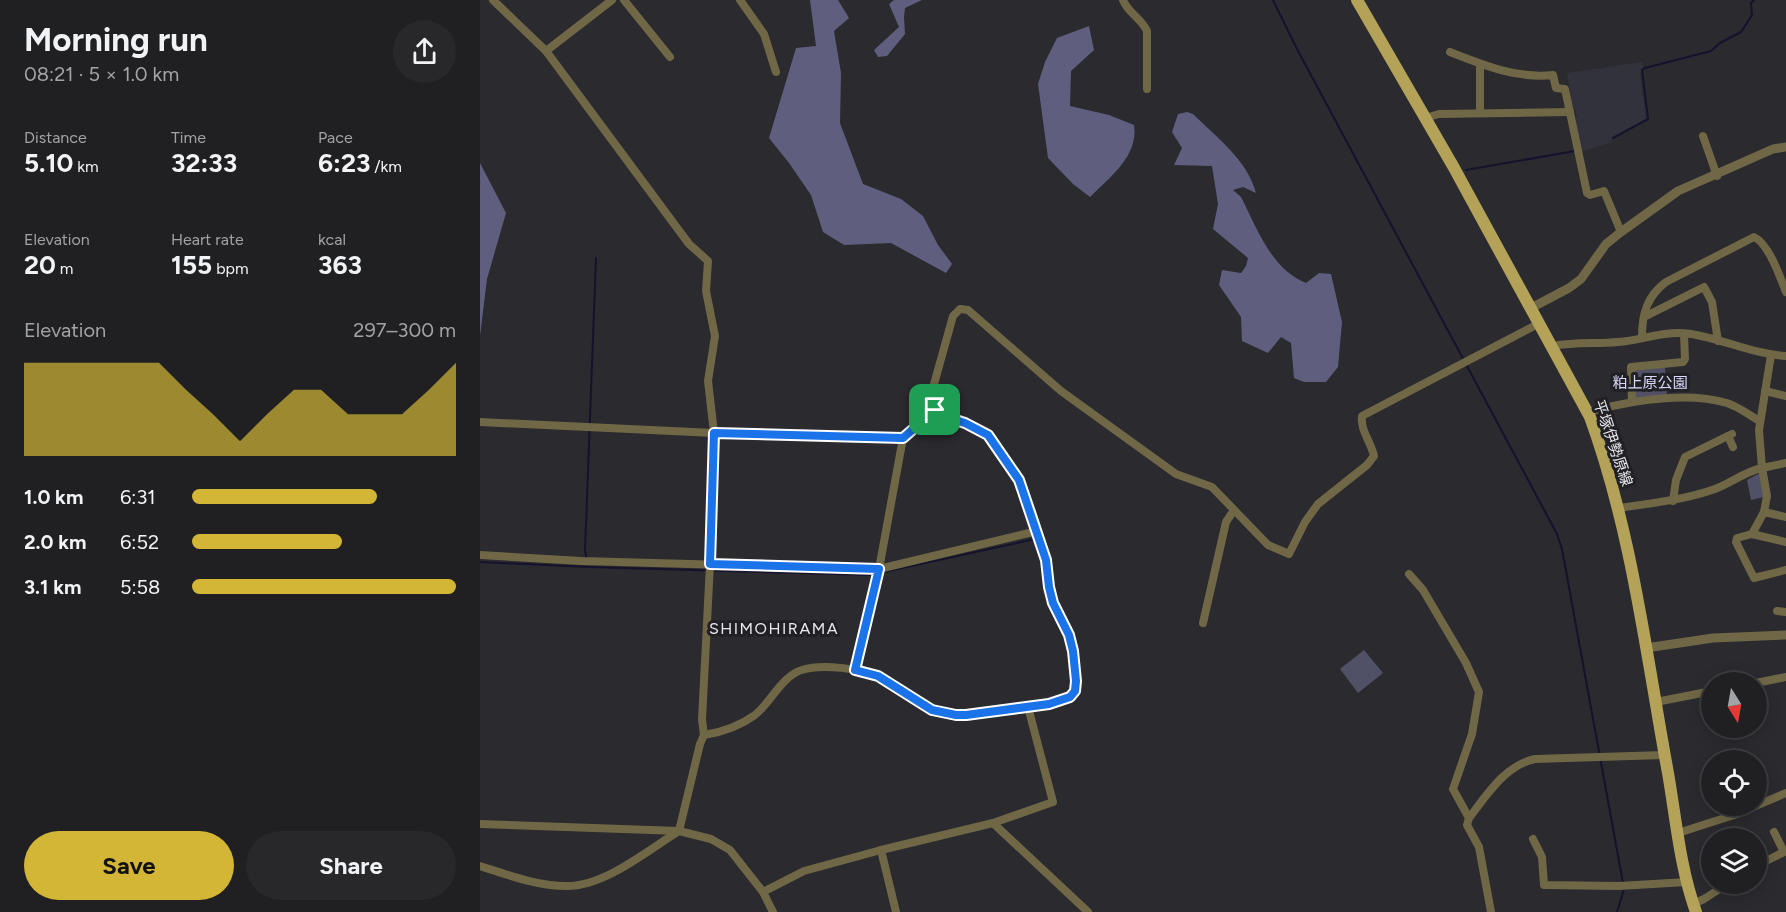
<!DOCTYPE html>
<html lang="en">
<head>
<meta charset="utf-8">
<style>
  :root { --surface:#202023; --page:#28282b; --text:#f1f3f6; --muted:#a2a3a6; --line:#3d3e41; --accent:#d3b635 }
  body { margin:0; font-family:Figtree,"Noto Sans JP",sans-serif; background:var(--page); color:var(--text); height:100vh; display:flex; flex-direction:column; font-size:22px; white-space:nowrap }
  * { box-sizing:border-box; margin:0 }
  p { font-size:20px; color:var(--muted) }
  .icon { flex:none; width:33px; height:33px; fill:none; stroke:currentColor; stroke-width:2; stroke-linecap:round; stroke-linejoin:round }
  .map { position:relative; flex:1; overflow:hidden }
  .panel { display:flex; flex-direction:column; background:var(--surface); width:480px }
  .panel>* { flex:none }
  .needle { width:39px; rotate:169deg }
  .controls { position:absolute; left:1221px; top:672px; display:grid; gap:12px }
  .controls a { display:grid; place-items:center; width:66px; height:66px; border-radius:50%; background:var(--surface); box-shadow:0 3px 15px #0003,0 0 0 2px var(--line); font-size:30px }
  .pin { position:absolute; display:grid; place-items:center; width:51px; height:51px; color:#fff; margin:-26px; border-radius:12px; box-shadow:0 3px 9px #0006 }
  .round { display:grid; place-items:center; flex:none; width:63px; height:63px; border-radius:32px; background:var(--page) }
  .summary { display:flex; align-items:center; justify-content:space-between; height:102px; padding:0 24px }
  h1 { font-size:33px; font-weight:700; line-height:45px }
  .stats { display:grid; grid-template-columns:repeat(3,1fr); gap:9px; height:102px; padding:6px 24px }
  .stats div { display:grid; align-content:center }
  .stats b { font-size:26px; font-weight:700 }
  .stats small { font-size:16px; font-weight:400 }
  .stats p { font-size:16px }
  .chart { height:168px; padding:12px 24px }
  .chart p { display:flex; justify-content:space-between }
  .chart svg { width:100%; height:108px; margin-top:6px; fill:var(--accent); opacity:.7 }
  .button { display:flex; gap:12px; margin-top:auto; padding:12px 24px }
  .button a { flex:1; height:69px; border-radius:36px; background:var(--accent); color:#111; font-size:24px; font-weight:700; line-height:69px; text-align:center }
  .button a+a { background:var(--page); color:var(--text) }
  ul { padding:0 24px; list-style:none; font-size:20px }
  li { display:grid; grid-template-columns:96px 72px 1fr; align-items:center; height:45px }
  li i { height:15px; border-radius:8px; background:var(--accent) }
  main { display:flex; flex:1; min-height:0 }
  .map>svg:first-child { display:block }
</style>
</head>
<body>
<main>
<section class="panel">
<div class="summary"><div><h1>Morning run</h1><p>08:21 · 5 × 1.0 km</p></div><a class="round"><svg class="icon" aria-label="share" viewBox="0 0 24 24"><path d="M12 15V3M7 8l5-5 5 5M5 13v7h14v-7"/></svg></a></div>
<div class="stats">
<div><p>Distance</p><b>5.10<small> km</small></b></div>
<div><p>Time</p><b>32:33</b></div>
<div><p>Pace</p><b>6:23<small> /km</small></b></div>
</div>
<div class="stats">
<div><p>Elevation</p><b>20<small> m</small></b></div>
<div><p>Heart rate</p><b>155<small> bpm</small></b></div>
<div><p>kcal</p><b>363</b></div>
</div>
<div class="chart"><p><span>Elevation</span>297–300 m</p>
<svg viewBox="0 0 160 44" preserveAspectRatio="none"><path d="M0 44V6L10 6L20 6L30 6L40 6L50 6L60 17L70 27L80 38L90 27L100 17L110 17L120 27L130 27L140 27L150 17L160 6V44z"/></svg>
</div>
<ul>
<li><b>1.0 km</b>6:31<i style="width:70%"></i></li>
<li><b>2.0 km</b>6:52<i style="width:57%"></i></li>
<li><b>3.1 km</b>5:58<i style="width:100%"></i></li>
</ul>
<div class="button"><a>Save</a><a>Share</a></div>
</section>
<div class="map">
<svg width="1306" height="912" viewBox="0 0 1306 912">
  <rect width="100%" height="100%" fill="#2a2a2f"/>
  <polygon fill="#32323d" points="1162,62 1163,68 1160,73 1166,121 1131,139 1132,142 1101,152 1095,118 1097,117 1095,109 1093,109 1087,73"/>
  <g fill="#505066">
    <polygon points="1185,366 1187,397 1157,399 1154,396 1152,372 1155,369"/>
    <polygon points="1278,474 1280,475 1284,497 1271,500 1267,480"/>
    <polygon points="884,650 903,673 878,693 860,669"/>
  </g>
  <g fill="#5f5e7f">
    <polygon points="330,0 358,0 369,18 354,31 361,73 360,123 383,184 421,199 443,216 458,245 472,264 466,273 411,243 364,245 343,232 331,195 309,163 289,138 316,48 336,46"/>
    <polygon points="414,0 442,0 425,8 424,17 425,34 407,56 398,57 394,50 419,27 409,4"/>
    <path d="M609,26L614,50L591,71L590,106L629,115L654,125C659,156 629,178 610,197L593,184L568,158L558,84L565,62L577,38Z"/>
    <path d="M707,112L713,114C736,137 767,159 776,193L763,187L753,190L761,197C777,228 791,269 826,283L839,273L851,274L862,322L858,367L846,382H824L814,378L811,343L801,337L788,353L762,341L761,317L739,285L742,270L761,273L766,266L768,258L733,229L738,204L732,166L694,165L702,148L692,132L698,114Z"/>
    <polygon points="0,163 26,213 7,279 0,336"/>
  </g>
  <g fill="none" stroke-linecap="round" stroke-linejoin="round">
    <g stroke="#15122e" stroke-width="2">
      <polyline points="793,0 817,49 1077,534 1082,549 1143,883"/>
      <polyline points="1133,138 1168,119 1162,70 1165,68 1231,51 1240,43 1261,32 1272,15 1271,3 1274,0"/>
      <polyline points="986,170 1095,151"/>
      <polyline points="107,560 105,551 116,258"/>
      <polyline points="0,562 108,567 390,575 555,539"/>
      <polyline points="1137,912 1144,889"/>
    </g>
    <g stroke="#6f6745" stroke-width="8">
      <polyline points="13,0 66,51 209,244 228,261 226,291 235,336 228,381 234,433 230,564 222,720 224,735"/>
      <polyline points="144,0 190,57"/>
      <polyline points="260,0 284,34 296,72"/>
      <path d="M643,0C648,13 661,18 667,31V89"/>
      <polyline points="66,51 132,0"/>
      <path d="M970,52C1003,65 1037,79 1073,75L1076,88L1085,89L1107,193L1110,195L1124,191L1141,232"/>
      <polyline points="1000,113 1000,65"/>
      <polyline points="945,118 959,114 1090,112"/>
      <polyline points="1223,136 1237,176"/>
      <polyline points="1164,317 1224,287 1232,302 1238,341"/>
      <path d="M1162,337C1162,314 1167,296 1186,282L1274,237C1289,244 1300,277 1306,292"/>
      <path d="M1073,346C1095,342 1116,344 1138,342C1164,340 1183,330 1211,334C1243,339 1273,354 1306,356"/>
      <polyline points="1291,355 1279,430 1282,468 1306,463"/>
      <polyline points="1285,391 1306,396"/>
      <polyline points="1152,402 1151,367 1203,362 1205,359 1204,334"/>
      <path d="M1108,412C1150,401 1205,391 1247,403C1259,407 1269,415 1280,421"/>
      <polyline points="0,422 234,433 423,438 455,410"/>
      <polyline points="1248,436 1253,447"/>
      <polyline points="1193,501 1196,480 1205,457 1252,434"/>
      <path d="M1139,508C1172,503 1204,500 1235,489C1251,483 1266,471 1282,468L1287,496L1284,512"/>
      <polyline points="1272,534 1284,512 1306,517"/>
      <polyline points="1306,542 1272,534 1257,538 1256,542 1274,578 1306,570"/>
      <polyline points="0,555 101,561 399,569 557,531"/>
      <polyline points="929,574 943,590 986,663 999,692 992,734 973,789 989,818"/>
      <polyline points="1297,611 1306,612"/>
      <polyline points="723,623 746,522 754,510"/>
      <polyline points="375,671 399,569 423,438"/>
      <polyline points="1276,683 1306,677"/>
      <polyline points="1176,702 1232,691"/>
      <polyline points="513,823 573,802 548,707"/>
      <path d="M0,824L199,831L220,744L224,735C243,732 260,726 275,715C290,703 303,675 322,670C341,664 381,668 399,677C435,695 442,714 486,715C507,713 575,707 590,697C601,689 593,647 589,635C583,620 573,606 569,589C567,580 567,571 566,562C562,540 549,499 539,479C531,465 520,450 510,438C493,419 453,425 451,395L473,316L480,309L488,310L581,391L696,474L732,487L788,545L809,554L825,522L838,504L887,465L894,456C891,442 880,430 882,416L1060,323"/>
      <polyline points="1294,832 1304,852"/>
      <polyline points="1198,833 1254,815 1306,793"/>
      <polyline points="1053,839 1062,857 1064,885 1139,886 1207,882"/>
      <polyline points="401,850 416,912"/>
      <path d="M0,866C28,875 57,886 86,886C124,887 168,850 199,831L231,839L250,850L283,892L324,871L401,850L513,823L608,912"/>
      <polyline points="1276,866 1306,851"/>
      <polyline points="283,892 293,912"/>
      <polyline points="1213,904 1224,899 1247,884"/>
      <path d="M1011,912L999,847L987,825L989,818C1006,796 1025,765 1055,759L1184,755"/>
    </g>
    <g stroke="#6f6745" stroke-width="9">
      <polyline points="1051,308 1089,288 1101,279 1126,244 1141,232 1198,191 1293,149 1306,147"/>
      <polyline points="1166,648 1233,638 1306,635"/>
    </g>
    <path stroke="#b4a259" stroke-width="12" d="M877,0L973,166L1110,417C1152,532 1166,654 1188,773C1196,819 1200,868 1216,912"/>
  </g>
  <g fill="none" stroke-linecap="round" stroke-linejoin="round">
    <g stroke="#fff" stroke-width="12">
      <polygon id="route" points="455,410 466,417 485,423 508,435 539,480 566,560 569,587 573,603 589,635 593,651 596,681 595,691 590,697 569,704 486,715 476,715 452,710 398,676 375,670 399,569 230,564 234,433 423,438"/>
    </g>
    <use href="#route" stroke="#1a73e8" stroke-width="8"/>
  </g>
  <g text-anchor="middle" dominant-baseline="central" stroke-width="6" stroke-linejoin="round" paint-order="stroke">
    <g font-size="15" fill="#d9d9fd" stroke="#202025">
      <text x="1170" y="383">粕上原公園</text>
    </g>
    <g font-size="15" fill="#e9e9ed" stroke="#202025">
      <text transform="translate(1133 443) rotate(71)">平塚伊勢原線</text>
    </g>
    <g font-size="16" letter-spacing="1.5" fill="#e9e9ed" stroke="#202025">
      <text x="294" y="628">SHIMOHIRAMA</text>
    </g>
  </g>
</svg>
<div class="controls">
<a><svg class="needle" viewBox="-14 -14 28 28"><path d="M0-13l5 13h-10z" fill="#e53935"/><path d="M0 13l5-13h-10z" fill="#a2a3a6"/></svg></a>
<a><svg class="icon" aria-label="locate" viewBox="0 0 24 24"><circle cx="12" cy="12" r="6"/><path d="M12 2v4M12 18v4M2 12h4M18 12h4"/></svg></a>
<a><svg class="icon" aria-label="layers" viewBox="0 0 24 24"><path d="M12 4l9 5-9 5-9-5zM3 14l9 5 9-5"/></svg></a>
</div>
<div class="pin" style="left:455px;top:410px;background:#1e9e55"><svg class="icon" aria-label="arrive" viewBox="0 0 24 24"><path d="M6 21V4h12l-3 4 3 4H6"/></svg></div>
</div>
</main>
</body>
</html>
